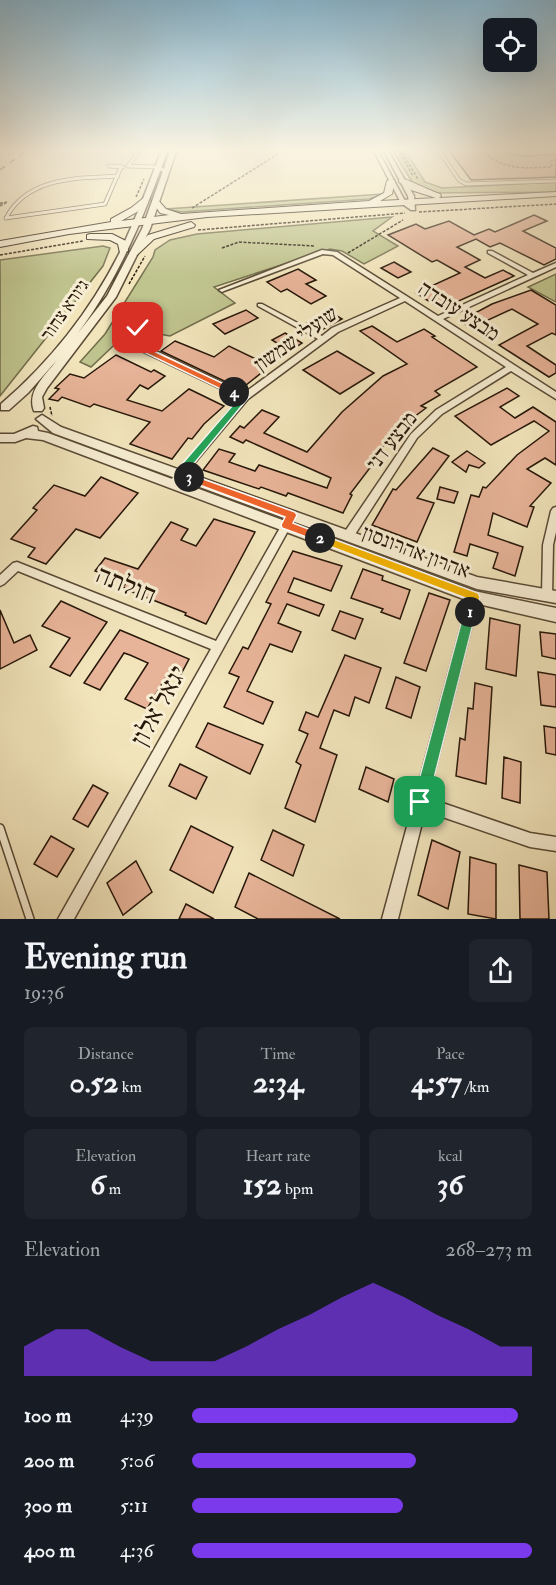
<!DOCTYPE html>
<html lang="en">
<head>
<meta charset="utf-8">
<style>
  :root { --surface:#171b24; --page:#20242c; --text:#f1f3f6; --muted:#9ea1a6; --accent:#7c3aed }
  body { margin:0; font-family:"IM FELL Double Pica","Frank Ruhl Libre",serif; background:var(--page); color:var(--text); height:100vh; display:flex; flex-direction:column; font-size:22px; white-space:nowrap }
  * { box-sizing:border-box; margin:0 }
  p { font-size:20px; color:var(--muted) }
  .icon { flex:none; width:33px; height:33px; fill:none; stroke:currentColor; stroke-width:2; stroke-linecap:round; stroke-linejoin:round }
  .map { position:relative; height:919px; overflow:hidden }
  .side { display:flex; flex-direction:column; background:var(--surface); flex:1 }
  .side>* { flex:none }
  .tools { position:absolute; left:483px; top:18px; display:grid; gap:12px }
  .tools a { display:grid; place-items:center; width:54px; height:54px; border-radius:9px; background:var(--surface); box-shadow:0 6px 24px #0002; font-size:30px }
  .pin { position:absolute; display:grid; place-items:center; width:51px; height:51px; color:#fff; margin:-26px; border-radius:12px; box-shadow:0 3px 9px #0006 }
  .km { position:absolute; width:30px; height:30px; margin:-15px; border-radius:50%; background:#222; color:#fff; font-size:16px; line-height:30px; text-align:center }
  .round { display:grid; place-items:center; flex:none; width:63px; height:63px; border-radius:9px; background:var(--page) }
  .head { display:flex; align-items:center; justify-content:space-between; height:102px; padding:0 24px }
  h1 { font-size:33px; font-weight:700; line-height:45px }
  .stats { display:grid; grid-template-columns:repeat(3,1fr); gap:9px; height:102px; padding:6px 24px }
  .stats div { display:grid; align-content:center; border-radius:9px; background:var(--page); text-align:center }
  .stats b { font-size:30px; font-weight:700 }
  .stats small { font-size:16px; font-weight:400 }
  .stats p { font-size:16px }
  .chart { height:168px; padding:12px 24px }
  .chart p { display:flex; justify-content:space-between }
  .chart svg { width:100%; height:108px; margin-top:6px; fill:var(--accent); opacity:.7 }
  ul { padding:0 24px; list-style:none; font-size:20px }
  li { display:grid; grid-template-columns:96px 72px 1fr; align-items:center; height:45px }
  li i { height:15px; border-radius:8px; background:var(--accent) }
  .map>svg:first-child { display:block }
</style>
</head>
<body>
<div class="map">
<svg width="556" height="919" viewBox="0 0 556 919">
  <rect width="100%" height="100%" fill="#f2e5bc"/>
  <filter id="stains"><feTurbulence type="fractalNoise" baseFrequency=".00333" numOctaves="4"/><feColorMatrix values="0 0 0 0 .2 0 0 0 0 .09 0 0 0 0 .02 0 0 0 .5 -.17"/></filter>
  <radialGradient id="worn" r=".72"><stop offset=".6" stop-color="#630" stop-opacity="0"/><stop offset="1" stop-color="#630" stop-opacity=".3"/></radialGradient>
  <g fill="#bfc38d" stroke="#726d4b" stroke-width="1.5">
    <polygon points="392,149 404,149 425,182 442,188 556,182 556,192 431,193 412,182"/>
    <polygon points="383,194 369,199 182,212 165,209"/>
    <polygon points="392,217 373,231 398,246 364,264 342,251 330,249 214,287 235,303 170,336 131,329 91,367 80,362 105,334 153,257 155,250 170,240 197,234"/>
    <polygon points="103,246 110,248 103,266 0,396 0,260"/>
    <polygon points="556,274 556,302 528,287"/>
  </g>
  <g fill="#e8b499" stroke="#261709" stroke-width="1.5">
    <polygon points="448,149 508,149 512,154 527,156 556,154 556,177 471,180"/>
    <polygon points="534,215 547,221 523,231 556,248 556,259 544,265 500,243 490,247 476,239 457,247 480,260 465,267 485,278 503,270 514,276 441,309 416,293 460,273 437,260 432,262 388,235 416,224 425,229 449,221 474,235 489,229 495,232"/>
    <polygon points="394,262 411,272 398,278 381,268"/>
    <polygon points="298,269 316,280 306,284 326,296 311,304 287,289 281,292 267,282"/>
    <polygon points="531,290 556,305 556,335 552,333 527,346 556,365 556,373 549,377 499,345 538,324 512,309 471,328 460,321 492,304"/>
    <polygon points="246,310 258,318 225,334 213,324"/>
    <polygon points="329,311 342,319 320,331 307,323"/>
    <polygon points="372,326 397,342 424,329 435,336 432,337 477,367 435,391 440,395 421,406 426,408 398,429 376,455 379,456 350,494 352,495 343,513 288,493 286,496 261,487 259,489 203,470 219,449 235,454 229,462 255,471 259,465 327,488 331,478 246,440 243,443 230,437 240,426 244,428 262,410 279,417 264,433 307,452 342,412 383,376 407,364 360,331"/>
    <polygon points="285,333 302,343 290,351 272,340"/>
    <polygon points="175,341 214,357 229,346 270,366 241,389 161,351"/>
    <polygon points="337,351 374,373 340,394 303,370"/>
    <polygon points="116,355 151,372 154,370 165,376 148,389 140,385 127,400 162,411 189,389 224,406 204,424 192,439 188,438 172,459 130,444 150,422 94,404 90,407 62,397 58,401 49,399 59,389 55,388 70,374 84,378"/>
    <polygon points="507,388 519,396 500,407 515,418 533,407 556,422 556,465 545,458 527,469 551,483 530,506 534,507 527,527 493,513 488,535 523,547 515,576 493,568 498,553 470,544 467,556 454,552 471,495 479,497 483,487 486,488 517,455 549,431 534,421 491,445 455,416"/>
    <polygon points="433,448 449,456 417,498 434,503 417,542 372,525 393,489 396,490"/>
    <polygon points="467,451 485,463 479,468 469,465 466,472 452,462"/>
    <polygon points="101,477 138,493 100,538 76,529 46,564 28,557 35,548 11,539 37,510 33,508 54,485 85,496"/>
    <polygon points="440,487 458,492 454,503 437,499"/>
    <polygon points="214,519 255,532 206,624 185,615 186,613 130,591 123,587 126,583 95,571 105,558 138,569 171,522 188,529 181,540 196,546"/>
    <polygon points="293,551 342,566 331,591 294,578 288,592 324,605 319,616 287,604 278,623 301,632 292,652 270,644 247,691 273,702 263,724 224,707 239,677 229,673 243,647 248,649 271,604 266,602"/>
    <polygon points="363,569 383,576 382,580 410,590 400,619 381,612 383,609 351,598"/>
    <polygon points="429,593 450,600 426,671 404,663"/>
    <polygon points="61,601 107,622 70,676 50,667 70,638 42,626"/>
    <polygon points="0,610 14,643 30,635 37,650 0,669"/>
    <polygon points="340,611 363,619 355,639 332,630"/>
    <polygon points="490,618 520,625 516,676 486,669"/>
    <polygon points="120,630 189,659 180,676 169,672 147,709 125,699 148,663 130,655 124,653 100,690 84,683"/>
    <polygon points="540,632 556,634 556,659 542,656"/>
    <polygon points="345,655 381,668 369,703 355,697 349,716 334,710 320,748 337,755 315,822 285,808 301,765 296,762 308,734 299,730 306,712 318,717"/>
    <polygon points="538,672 556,675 556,707 541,705"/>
    <polygon points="396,677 420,687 411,718 386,708"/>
    <polygon points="475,683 492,687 486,784 456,776 460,738 465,740 468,708 473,709"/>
    <polygon points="208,723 263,745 250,774 196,747"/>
    <polygon points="544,726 556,728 556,755 546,753"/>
    <polygon points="504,757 521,762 520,803 502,798"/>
    <polygon points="180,764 207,777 196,799 169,786"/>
    <polygon points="366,767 394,779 388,802 359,789"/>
    <polygon points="93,785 108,793 88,827 73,819"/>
    <polygon points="191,826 233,847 213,893 170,870"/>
    <polygon points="273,830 304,845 293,876 261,860"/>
    <polygon points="51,836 74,849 57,877 34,864"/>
    <polygon points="432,840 460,852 448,909 418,895"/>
    <polygon points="470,857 496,864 496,919 468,914"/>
    <polygon points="136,861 152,892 123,915 107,883"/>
    <polygon points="519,865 547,872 549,919 520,919"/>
    <polygon points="249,873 340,919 258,919 235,907"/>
    <polygon points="186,904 214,919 179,919"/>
  </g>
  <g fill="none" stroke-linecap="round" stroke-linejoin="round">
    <g stroke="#594a36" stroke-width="4.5">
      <g id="service-far1">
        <polyline points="141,149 128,166 158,167 166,172"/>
        <polyline points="438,149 459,180 466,184 556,181"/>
        <polyline points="109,166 123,167"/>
        <polyline points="6,218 105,204 121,167"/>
        <path d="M6,218C27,177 77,178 118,176"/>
      </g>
    </g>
    <g stroke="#594a36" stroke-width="10">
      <polyline id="service" points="0,828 30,919"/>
    </g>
    <g stroke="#594a36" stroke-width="3">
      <g id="minor">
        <polygon points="373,149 377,149 405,201 409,204 408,196 383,149 387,149 414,196 415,210 411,210 401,203"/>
        <path d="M322,250L337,252L438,316L528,275L488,253V251H492L533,273L556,263V267L443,319L556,392V399L511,371L442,414L417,438L352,539L348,540L344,539L343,536L344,533L411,434L436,410L506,367L405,301L338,332L248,399L176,485H170L168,483L170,481L240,398L129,345L123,340C125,333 133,326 141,327V331L131,337V339L244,393L318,339L258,306V304H262L322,336L332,328L400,298L333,255L323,254L224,291L222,292L219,290Z"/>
        <polygon points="556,507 556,532 553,545 552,596 551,599 547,601 543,599 542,596 543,545 551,511 553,508"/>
        <polygon points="292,511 295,512 297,515 295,518 74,919 58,919 211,649 18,571 4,584 0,586 0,575 13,563 17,562 216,641 289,512"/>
        <polygon points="474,592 478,594 479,597 428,798 530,833 556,837 556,851 530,847 425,811 398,919 382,919 469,597 470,594"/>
      </g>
    </g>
    <g stroke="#594a36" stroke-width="3">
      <g id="tertiary">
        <path d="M162,149H168C145,214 120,277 78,333L107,296L142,229L171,149H177L150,229L116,297L47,388L42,397L44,408L42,411H34C26,391 46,375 57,360L28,393L9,410H1V404C50,362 91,310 120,252C136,218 149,184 162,149Z"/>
        <polygon points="42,415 61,427 477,577 556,591 556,603 477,589 53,433 36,419"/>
        <polygon points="33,426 37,427 38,431 48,433 474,591 556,608 556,622 474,603 43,440 26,438 15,442 0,442 0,434 14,434"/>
      </g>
    </g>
    <g stroke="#261709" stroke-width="2">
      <g id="secondary">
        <path d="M399,178C405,178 431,191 440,194L441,196L439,198L556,192V196L207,217L69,234L0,247V241L111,222V219L131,208L146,196L150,198L137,212L121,221L169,215L160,213L152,201L156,198L166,209L181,214L369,201L384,193L387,181L391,179L395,181L392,194L380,201L436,198L411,190L399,182Z"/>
        <polygon points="191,222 195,225 194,227 154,239 137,255 129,253 148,235"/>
        <polygon points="90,234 112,234 126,241 128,251 120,253 118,244 110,240 87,239 87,235"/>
      </g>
    </g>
    <g stroke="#261709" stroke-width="1.5" stroke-dasharray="3 1.5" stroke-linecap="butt">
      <polyline points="398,149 413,176"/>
      <polyline points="400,149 418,179"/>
      <path d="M481,149C502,171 524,168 552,167L551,161L556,160"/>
      <polyline points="136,197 144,179"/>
      <polyline points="0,204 7,202"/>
      <polyline points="0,206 6,203"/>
      <polyline points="192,208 286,149"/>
      <polyline points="419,212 556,204"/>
      <polyline points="198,230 405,213"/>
      <polyline points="222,248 239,242 314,246"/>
      <polyline points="348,253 403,220"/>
      <polyline points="0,255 83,241"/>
      <polyline points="129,284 145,256"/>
      <polyline points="50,407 52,416"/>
    </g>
    <use href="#service-far1" stroke="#f7eed3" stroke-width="3"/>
    <use href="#service" stroke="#f7eed3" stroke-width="7"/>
    <use href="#minor" fill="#f7eed3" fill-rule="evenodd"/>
    <use href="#tertiary" fill="#f7eed3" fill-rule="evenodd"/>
    <use href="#secondary" fill="#f7eed3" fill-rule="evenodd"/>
    <polyline stroke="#261709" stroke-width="1.5" stroke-dasharray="6 6" stroke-linecap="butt" points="0,170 29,149"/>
    <polyline stroke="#261709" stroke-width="1.5" stroke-dasharray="3 1.5" stroke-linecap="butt" points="0,203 6,203"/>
  </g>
  <linearGradient id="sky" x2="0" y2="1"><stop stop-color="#89b8d2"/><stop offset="0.54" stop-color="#f9f3e1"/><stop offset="1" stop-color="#f9f3e1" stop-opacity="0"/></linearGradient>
  <rect width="556" height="278" fill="url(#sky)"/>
  <polygon fill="#22a559" stroke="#fff" stroke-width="1.5" points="470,607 476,612 428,802 425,808 420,810 415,808 413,802 464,612"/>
  <polygon fill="#f5b400" stroke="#fff" stroke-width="1.5" points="320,534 478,593 480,597 474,616 470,618 464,612 468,599 316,541 314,538"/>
  <polygon fill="#f0652b" stroke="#fff" stroke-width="1.5" points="189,474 295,512 297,515 293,523 324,535 325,538 320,542 282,528 281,525 285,517 186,480 186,475"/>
  <polygon fill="#22a559" stroke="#fff" stroke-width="1.5" points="231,390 237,390 249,397 187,472 193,475 193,480 176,476 176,471 239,398 231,394"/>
  <polygon fill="#f0652b" stroke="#fff" stroke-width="1.5" points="132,341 237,390 238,392 231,394 129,345"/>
  <polygon fill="#f5b400" stroke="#fff" stroke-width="1.5" points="135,327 141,328 132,337 136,344 132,346 125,342 124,336"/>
  <g text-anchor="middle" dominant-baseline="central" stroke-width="6" stroke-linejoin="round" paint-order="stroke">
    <g font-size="18" fill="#261709" stroke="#f7eed3">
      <text transform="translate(65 310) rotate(-55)">גיורא צחור</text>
    </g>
    <g font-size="21" fill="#261709" stroke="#f7eed3">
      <text transform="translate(459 311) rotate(33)">מבצע עובדה</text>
      <text transform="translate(296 339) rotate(-35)">שועלי שמשון</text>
      <text transform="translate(392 441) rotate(-52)">מבצע דני</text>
      <text transform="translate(416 552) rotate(21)">אהרון אהרונסון</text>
    </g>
    <g font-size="26" fill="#261709" stroke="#f7eed3">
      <text transform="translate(126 585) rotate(22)">חולתה</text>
      <text transform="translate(159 706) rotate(-61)">יגאל אלון</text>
    </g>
  </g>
  <rect width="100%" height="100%" filter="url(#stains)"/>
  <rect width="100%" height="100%" fill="url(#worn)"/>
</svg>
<div class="tools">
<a><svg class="icon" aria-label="locate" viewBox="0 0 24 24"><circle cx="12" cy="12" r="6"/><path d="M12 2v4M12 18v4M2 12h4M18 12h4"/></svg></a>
</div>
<div class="pin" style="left:420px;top:802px;background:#1e9e55"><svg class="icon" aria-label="arrive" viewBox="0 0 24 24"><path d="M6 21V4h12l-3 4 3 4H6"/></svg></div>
<div class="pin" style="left:138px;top:328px;background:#d93025"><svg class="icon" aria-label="check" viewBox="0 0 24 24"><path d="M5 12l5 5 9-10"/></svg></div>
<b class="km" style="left:470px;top:612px">1</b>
<b class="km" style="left:320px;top:538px">2</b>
<b class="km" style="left:189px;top:477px">3</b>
<b class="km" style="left:234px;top:392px">4</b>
</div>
<section class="side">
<div class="head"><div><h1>Evening run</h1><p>19:36</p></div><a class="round"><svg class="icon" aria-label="share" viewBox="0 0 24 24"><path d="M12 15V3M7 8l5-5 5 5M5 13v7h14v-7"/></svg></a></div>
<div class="stats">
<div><p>Distance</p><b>0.52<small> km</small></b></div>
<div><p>Time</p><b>2:34</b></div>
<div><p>Pace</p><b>4:57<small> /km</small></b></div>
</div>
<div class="stats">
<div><p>Elevation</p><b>6<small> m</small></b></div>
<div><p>Heart rate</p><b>152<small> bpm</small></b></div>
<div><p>kcal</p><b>36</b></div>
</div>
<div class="chart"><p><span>Elevation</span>268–273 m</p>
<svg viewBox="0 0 160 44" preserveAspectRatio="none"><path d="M0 44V32L10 25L20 25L30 32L40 38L50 38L60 38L70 32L80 25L90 19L100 12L110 6L120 12L130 19L140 25L150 32L160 32V44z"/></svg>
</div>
<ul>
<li><b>100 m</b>4:39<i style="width:96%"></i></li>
<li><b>200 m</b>5:06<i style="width:66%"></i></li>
<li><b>300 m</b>5:11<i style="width:62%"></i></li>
<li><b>400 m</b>4:36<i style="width:100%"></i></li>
</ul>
</section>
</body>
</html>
